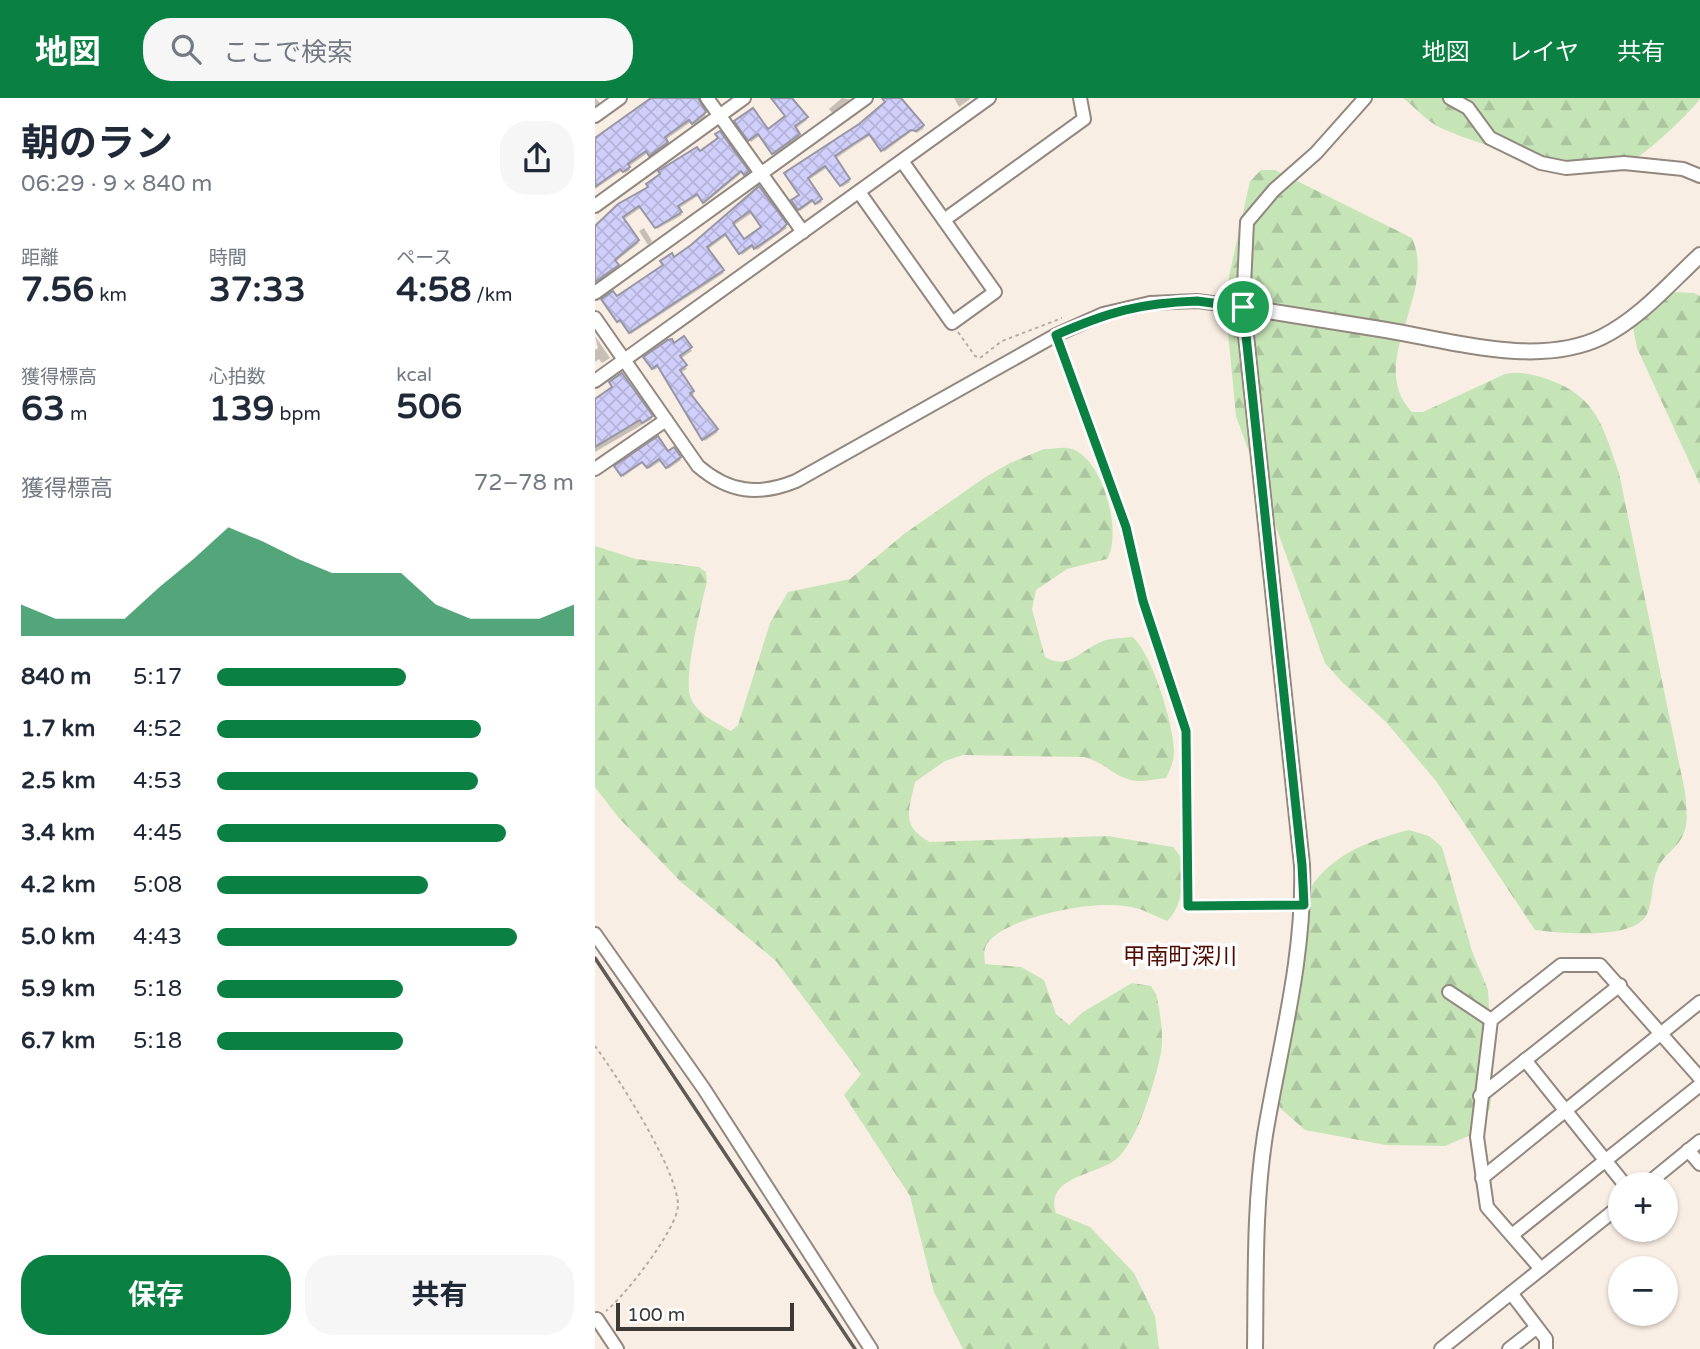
<!DOCTYPE html>
<html lang="ja">
<head>
<meta charset="utf-8">
<style>
  :root { --surface:#fff; --page:#f6f6f7; --text:#1f2937; --muted:#747a83; --accent:#0b8043 }
  body { margin:0; font-family:"Varela Round","Noto Sans JP",sans-serif; background:var(--page); color:var(--text); height:100vh; display:flex; flex-direction:column; font-size:26px; white-space:nowrap }
  * { box-sizing:border-box; margin:0 }
  p { font-size:23px; color:var(--muted) }
  .icon { flex:none; width:38px; height:38px; fill:none; stroke:currentColor; stroke-width:2; stroke-linecap:round; stroke-linejoin:round }
  .map { position:relative; flex:1; overflow:hidden }
  .panel { display:flex; flex-direction:column; background:var(--surface); width:595px }
  .panel>* { flex:none }
  .buttons { position:absolute; left:1013px; top:1074px; display:grid; gap:14px }
  .buttons a { display:grid; place-items:center; width:70px; height:70px; border-radius:50%; background:var(--surface); box-shadow:0 2px 5px #0004; font-size:35px }
  .scale { position:absolute; left:21px; bottom:18px; width:178px; box-sizing:border-box; padding-left:7px; border:4px solid #3c3834; border-top:0; font-size:19px; line-height:24px; white-space:nowrap; color:#3c3834; -webkit-text-stroke:5px #fefefe; paint-order:stroke }
  .pin { position:absolute; display:grid; place-items:center; width:60px; height:60px; color:#fff; margin:-30px; border:4px solid #fff; border-radius:50%; box-shadow:0 2px 7px #0007 }
  .round { display:grid; place-items:center; flex:none; width:74px; height:74px; border-radius:28px; background:var(--page) }
  .overview { display:flex; align-items:center; justify-content:space-between; height:119px; padding:0 21px }
  h1 { font-size:38px; font-weight:700; line-height:52px }
  .metrics { display:grid; grid-template-columns:repeat(3,1fr); gap:10px; height:119px; padding:7px 21px }
  .metrics div { display:grid; align-content:center }
  .metrics b { font-size:35px; font-weight:700 }
  .metrics small { font-size:19px; font-weight:400 }
  .metrics p { font-size:19px }
  .chart { height:196px; padding:14px 21px }
  .chart p { display:flex; justify-content:space-between }
  .chart svg { width:100%; height:126px; margin-top:7px; fill:var(--accent); opacity:.7 }
  .cta { display:flex; gap:14px; margin-top:auto; padding:14px 21px }
  .cta a { flex:1; height:80px; border-radius:28px; background:var(--accent); color:#fff; font-size:28px; font-weight:700; line-height:80px; text-align:center }
  .cta a+a { background:var(--page); color:var(--text) }
  ul { padding:0 21px; list-style:none; font-size:23px }
  li { display:grid; grid-template-columns:112px 84px 1fr; align-items:center; height:52px }
  li i { height:18px; border-radius:9px; background:var(--accent) }
  header { display:flex; align-items:center; gap:42px; box-sizing:border-box; height:98px; padding:0 35px; background:var(--accent); color:#fff }
  header strong { font-size:33px }
  nav { display:flex; gap:38px; margin-inline-start:auto; font-size:24px }
  .search { width:490px; height:63px; background:var(--page); display:flex; align-items:center; gap:18px; box-sizing:border-box; padding:0 24px; border-radius:28px; color:var(--muted); font-size:26px }
  main { display:flex; flex:1; min-height:0 }
  .map>svg:first-child { display:block }
</style>
</head>
<body>
<header>
<strong>地図</strong>
<div class="search"><svg class="icon" aria-label="search" viewBox="0 0 24 24"><circle cx="10" cy="10" r="6"/><path d="M15 15l6 6"/></svg>ここで検索</div>
<nav><a>地図</a><a>レイヤ</a><a>共有</a></nav>
</header>
<main>
<section class="panel">
<div class="overview"><div><h1>朝のラン</h1><p>06:29 · 9 × 840 m</p></div><a class="round"><svg class="icon" aria-label="share" viewBox="0 0 24 24"><path d="M12 15V3M7 8l5-5 5 5M5 13v7h14v-7"/></svg></a></div>
<div class="metrics">
<div><p>距離</p><b>7.56<small> km</small></b></div>
<div><p>時間</p><b>37:33</b></div>
<div><p>ペース</p><b>4:58<small> /km</small></b></div>
</div>
<div class="metrics">
<div><p>獲得標高</p><b>63<small> m</small></b></div>
<div><p>心拍数</p><b>139<small> bpm</small></b></div>
<div><p>kcal</p><b>506</b></div>
</div>
<div class="chart"><p><span>獲得標高</span>72–78 m</p>
<svg viewBox="0 0 160 44" preserveAspectRatio="none"><path d="M0 44V33L10 38L20 38L30 38L40 27L50 17L60 6L70 11L80 17L90 22L100 22L110 22L120 33L130 38L140 38L150 38L160 33V44z"/></svg>
</div>
<ul>
<li><b>840 m</b>5:17<i style="width:53%"></i></li>
<li><b>1.7 km</b>4:52<i style="width:74%"></i></li>
<li><b>2.5 km</b>4:53<i style="width:73%"></i></li>
<li><b>3.4 km</b>4:45<i style="width:81%"></i></li>
<li><b>4.2 km</b>5:08<i style="width:59%"></i></li>
<li><b>5.0 km</b>4:43<i style="width:84%"></i></li>
<li><b>5.9 km</b>5:18<i style="width:52%"></i></li>
<li><b>6.7 km</b>5:18<i style="width:52%"></i></li>
</ul>
<div class="cta"><a>保存</a><a>共有</a></div>
</section>
<div class="map">
<svg width="1105" height="1251" viewBox="0 0 1105 1251">
  <defs>
    <pattern id="forest-firs" width="22" height="20" patternUnits="userSpaceOnUse" patternTransform="scale(1.75)"><rect width="22" height="20" fill="#c6e5b7"/><path d="M5 1l3.5 6h-7zM16 11l3.5 6h-7z" fill="#abc59e"/></pattern>
    <pattern id="building-cross-hatch" width="8" height="8" patternUnits="userSpaceOnUse" patternTransform="scale(1.75)"><rect width="8" height="8" fill="#d0cffb"/><path d="M0 0l8 8M0 8l8-8" fill="none" stroke="#b4b2d8"/></pattern>
  </defs>
  <rect width="100%" height="100%" fill="#f9eee4"/>
  <g fill="url(#forest-firs)">
    <path d="M808,0H1105V1C1094,16 1041,67 1024,69C983,75 884,48 846,30C832,24 820,9 808,0Z"/>
    <path d="M666,72H680L817,140C843,196 770,265 817,314H828L910,276C925,273 937,276 952,281C1002,298 1008,329 1024,375L1090,694C1092,716 1095,733 1080,749C1074,755 1066,762 1063,770C1056,784 1058,804 1052,816C1040,843 964,835 940,832L841,683L791,624L747,584L730,565L641,318L633,234L634,178L655,83Z"/>
    <polygon points="1077,194 1099,195 1105,198 1105,387 1042,250 1037,225"/>
    <path d="M449,351C457,351 469,348 477,351C508,361 528,435 512,461L472,471L441,492L437,511L450,559C473,573 487,551 508,543C516,540 528,540 537,539C556,552 580,630 579,654C579,663 575,672 571,680C560,681 546,685 536,682C518,678 511,665 489,659L368,657L350,663L320,684C314,713 305,728 335,744L513,738L578,749L589,763C589,782 587,810 572,823C560,818 548,811 536,809C502,801 421,817 396,841C388,848 389,857 390,866L426,869L449,882L461,916L474,927L488,914L537,885L556,888L561,896C565,912 569,939 566,955C560,983 542,1047 519,1063C499,1077 449,1080 461,1115L495,1129L539,1175L560,1218L564,1251H368L339,1194L315,1098L249,997L266,976L181,863L86,784L23,719L0,689V448L41,461L104,469L111,474L112,484C106,507 89,577 95,598C100,615 122,625 136,633L143,627L175,525L193,494L255,481L309,436L389,380L415,365Z"/>
    <path d="M814,732L834,738L847,749L877,853L893,892L898,979L895,1010L883,1034L850,1048L791,1047L710,1032L685,1010L677,979L710,798C733,758 771,743 814,732Z"/>
  </g>
  <g fill="#0003" fill-rule="evenodd">
    <polygon points="0,0 6,6 0,10"/>
    <polygon points="59,0 105,0 104,5 111,18 100,27 97,23 70,42 73,47 57,59 54,54 33,69 35,72 30,75 28,72 0,91 0,42"/>
    <polygon points="178,0 196,0 212,22 200,31 205,40 180,58 166,37 156,44 142,24 172,33 192,19"/>
    <polygon points="247,0 257,2 238,16 234,11"/>
    <polygon points="289,0 306,0 329,30 322,35 317,33 289,54 276,37 259,48 240,61 255,84 247,89 233,69 212,83 227,104 222,107 219,103 205,113 198,103 206,97 191,76 265,27 292,5"/>
    <polygon points="359,0 375,0 375,1 364,9"/>
    <polygon points="125,36 154,76 151,78 148,74 110,105 104,97 83,111 87,117 62,131 47,109 28,122 44,145 20,164 24,170 1,186 0,130 125,41"/>
    <path d="M164,90L192,130L162,152L159,148L147,157L132,137L112,152L129,175L36,236L27,223L24,225L8,202L21,201L97,149ZM157,115L168,130L149,144L138,128Z"/>
    <polygon points="49,130 57,143 53,147 44,133"/>
    <polygon points="0,238 15,260 7,265 4,261 0,264 0,252 3,250"/>
    <polygon points="88,240 97,253 85,261 92,271 85,275 99,296 96,298 123,334 110,343 65,268 59,272 51,260"/>
    <polygon points="27,277 57,321 0,354 0,302 19,290"/>
    <polygon points="79,352 86,362 73,371 67,362 54,371 49,364 28,379 21,369"/>
  </g>
  <g fill="url(#building-cross-hatch)" stroke="#9797a4" stroke-width="2" fill-rule="evenodd">
    <polygon points="56,0 103,0 111,14 97,26 94,22 70,39 73,44 54,58 51,53 33,66 35,69 28,74 25,71 0,89 0,40"/>
    <polygon points="176,0 197,0 213,19 200,28 205,36 177,56 163,36 153,43 139,23 158,10 173,31 190,18"/>
    <polygon points="287,0 306,0 329,27 321,33 316,32 286,53 274,36 258,46 240,58 255,81 245,88 230,68 213,80 227,101 220,106 217,102 203,112 196,102 204,97 189,75 264,26 290,4"/>
    <polygon points="125,33 154,73 149,77 146,73 108,105 102,96 83,108 87,114 60,130 44,108 28,119 44,142 20,162 24,167 0,184 0,128 23,106 53,89 51,86 65,76 63,73 102,49 105,53 123,40 120,36"/>
    <path d="M164,88L192,126L185,133L159,151L157,147L144,156L130,136L112,149L129,172L34,235L25,222L22,224L6,201L18,193L22,198L68,167L65,163L77,155L79,159L96,147ZM155,113L166,129L149,141L138,125Z"/>
    <polygon points="89,238 97,249 85,258 92,267 85,272 99,293 95,295 123,331 107,342 62,267 57,271 48,259 73,242 77,241 79,245"/>
    <polygon points="27,275 58,318 47,325 45,322 0,349 0,301 17,289 14,284"/>
    <polygon points="63,338 73,353 79,349 86,359 71,370 64,361 52,370 47,364 26,378 19,368"/>
  </g>
  <g fill="none" stroke-linecap="round" stroke-linejoin="round">
    <g stroke="#92887f" stroke-width="16">
      <g id="minor">
        <polyline points="112,0 208,134"/>
        <polyline points="855,0 873,10 895,40 946,65 971,70 1029,65 1088,71 1105,78"/>
        <polyline points="0,18 25,0"/>
        <polyline points="264,94 357,225 400,194 307,63"/>
        <polyline points="0,108 149,0"/>
        <polyline points="349,122 489,21 485,0"/>
        <polyline points="0,195 271,0"/>
        <path d="M0,220L103,368C134,395 164,398 201,383L461,237L508,216L555,205L602,203L648,209L652,124L679,92L721,55L770,0"/>
        <polyline points="0,283 394,0"/>
        <polyline points="0,371 71,322"/>
        <polyline points="0,836 109,991 276,1251"/>
        <polyline points="854,894 896,922"/>
        <polyline points="930,962 1030,1087"/>
        <polyline points="885,998 1025,887"/>
        <polyline points="1093,1052 1105,1066"/>
        <polyline points="887,1080 1105,904"/>
        <polyline points="1051,1087 1105,1043"/>
        <polyline points="917,1137 1105,987"/>
        <polyline points="946,1171 892,1109 882,1039 896,922 966,867 1005,867 1105,980"/>
        <polyline points="916,1195 951,1241 951,1251"/>
        <polyline points="2,1221 22,1251"/>
        <polyline points="846,1251 1026,1107"/>
        <polyline points="914,1251 941,1230"/>
      </g>
    </g>
    <g stroke="#92887f" stroke-width="18">
      <path id="tertiary" d="M660,1251C661,1180 659,1108 670,1037C685,947 710,859 707,767L648,209C696,217 743,224 791,232C857,243 943,270 1007,239C1045,220 1074,186 1105,157"/>
    </g>
    <g stroke="#b5ada5" stroke-width="2" stroke-dasharray="3.5 3.5" stroke-linecap="butt">
      <polyline points="363,234 380,258 385,260 407,243 467,220"/>
      <polyline points="465,248 531,429 548,503 591,633 593,808 693,808"/>
      <path d="M0,948C22,978 83,1072 83,1108C82,1131 30,1198 11,1213"/>
    </g>
    <use href="#minor" stroke="#fff" stroke-width="12"/>
    <use href="#tertiary" stroke="#fff" stroke-width="14"/>
    <polyline stroke="#5f5a55" stroke-width="3.5" points="0,860 260,1251"/>
  </g>
  <g fill="none" stroke-linecap="round" stroke-linejoin="round">
    <g stroke="#fff" stroke-width="14">
      <path id="route" d="M602,203L648,209L707,767L709,807L593,808L591,633L548,503L531,429L461,237C513,214 545,205 602,203Z"/>
    </g>
    <use href="#route" stroke="#0b8043" stroke-width="9"/>
  </g>
  <g text-anchor="middle" dominant-baseline="central" stroke-width="7" stroke-linejoin="round" paint-order="stroke">
    <g font-size="23" fill="#500e02" stroke="#fefefe">
      <text x="585" y="859">甲南町深川</text>
    </g>
  </g>
</svg>
<div class="buttons">
<a>+</a>
<a>−</a>
</div>
<div class="scale">100 m</div>
<div class="pin" style="left:648px;top:209px;background:#1e9e55"><svg class="icon" aria-label="arrive" viewBox="0 0 24 24"><path d="M6 21V4h12l-3 4 3 4H6"/></svg></div>
</div>
</main>
</body>
</html>
